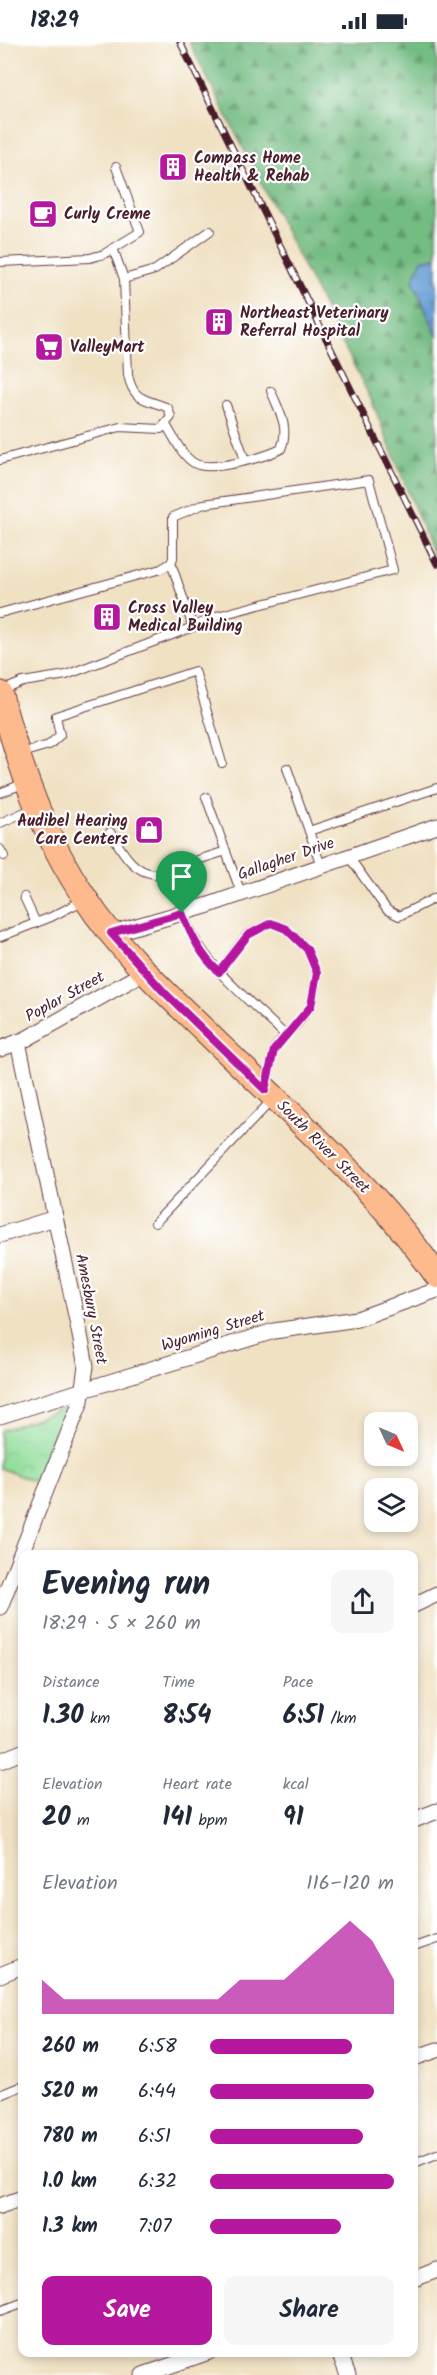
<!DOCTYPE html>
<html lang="en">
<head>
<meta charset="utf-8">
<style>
  :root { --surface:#fff; --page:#f6f6f7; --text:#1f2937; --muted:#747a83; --accent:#b5179e }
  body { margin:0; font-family:Kalam,sans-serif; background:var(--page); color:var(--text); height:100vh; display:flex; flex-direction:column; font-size:22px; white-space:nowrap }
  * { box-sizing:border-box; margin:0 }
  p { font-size:20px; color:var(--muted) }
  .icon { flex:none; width:33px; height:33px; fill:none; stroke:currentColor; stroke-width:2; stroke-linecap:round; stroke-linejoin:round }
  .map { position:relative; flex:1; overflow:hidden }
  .panel { position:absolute; left:18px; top:1508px; width:400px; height:807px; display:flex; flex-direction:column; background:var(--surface); border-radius:12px; box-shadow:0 3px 9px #0003 }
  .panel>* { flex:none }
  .needle { width:39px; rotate:134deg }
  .controls { position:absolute; left:364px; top:1370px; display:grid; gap:12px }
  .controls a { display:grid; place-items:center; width:54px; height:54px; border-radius:12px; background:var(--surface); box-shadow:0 3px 9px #0003; font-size:30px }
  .pin { position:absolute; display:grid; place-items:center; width:51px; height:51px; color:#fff; margin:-62px -26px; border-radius:50% 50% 50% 0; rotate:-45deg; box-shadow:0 0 6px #0007 }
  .pin .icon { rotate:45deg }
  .round { display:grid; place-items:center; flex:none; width:63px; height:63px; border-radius:12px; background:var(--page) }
  .summary { display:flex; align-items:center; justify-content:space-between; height:102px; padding:0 24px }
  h1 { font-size:33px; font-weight:800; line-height:45px }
  .metrics { display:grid; grid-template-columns:repeat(3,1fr); gap:9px; height:102px; padding:6px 24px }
  .metrics div { display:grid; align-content:center }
  .metrics b { font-size:26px; font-weight:800 }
  .metrics small { font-size:16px; font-weight:400 }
  .metrics p { font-size:16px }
  .chart { height:168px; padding:12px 24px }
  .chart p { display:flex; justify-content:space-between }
  .chart svg { width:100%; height:108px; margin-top:6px; fill:var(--accent); opacity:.7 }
  .button { display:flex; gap:12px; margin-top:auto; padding:12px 24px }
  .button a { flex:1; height:69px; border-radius:12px; background:var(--accent); color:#fff; font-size:24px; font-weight:800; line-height:69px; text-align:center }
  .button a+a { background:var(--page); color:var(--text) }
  ul { padding:0 24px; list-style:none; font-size:20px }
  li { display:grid; grid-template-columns:96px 72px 1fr; align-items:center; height:45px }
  li i { height:15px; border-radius:8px; background:var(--accent) }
  .status { display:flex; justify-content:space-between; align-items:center; height:42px; padding:0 30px; background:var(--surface); direction:ltr }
  .status svg { height:16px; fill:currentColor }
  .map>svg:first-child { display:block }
</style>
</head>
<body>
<div class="status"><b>18:29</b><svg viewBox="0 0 49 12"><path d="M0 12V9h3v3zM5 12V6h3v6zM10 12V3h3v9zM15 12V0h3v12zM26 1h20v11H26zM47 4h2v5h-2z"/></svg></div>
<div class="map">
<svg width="437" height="2333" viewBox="0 0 437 2333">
  <defs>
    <pattern id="forest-firs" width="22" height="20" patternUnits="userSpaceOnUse" patternTransform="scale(1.5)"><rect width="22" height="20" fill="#73bc82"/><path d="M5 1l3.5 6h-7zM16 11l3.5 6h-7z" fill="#60986b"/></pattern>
    <pattern id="park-crowns" width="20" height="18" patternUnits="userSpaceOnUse" patternTransform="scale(1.5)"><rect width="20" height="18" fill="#8fdd9a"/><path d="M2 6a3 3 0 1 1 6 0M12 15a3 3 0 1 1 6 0" fill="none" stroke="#7dbd85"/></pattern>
    <pattern id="water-ripples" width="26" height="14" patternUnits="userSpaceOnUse" patternTransform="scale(1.5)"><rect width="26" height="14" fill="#69a0d6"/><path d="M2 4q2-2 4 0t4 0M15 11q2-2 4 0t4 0" fill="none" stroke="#5882ae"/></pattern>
  </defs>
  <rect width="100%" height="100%" fill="#fff"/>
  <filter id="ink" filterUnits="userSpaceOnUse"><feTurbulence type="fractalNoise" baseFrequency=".0167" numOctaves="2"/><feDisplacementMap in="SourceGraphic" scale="12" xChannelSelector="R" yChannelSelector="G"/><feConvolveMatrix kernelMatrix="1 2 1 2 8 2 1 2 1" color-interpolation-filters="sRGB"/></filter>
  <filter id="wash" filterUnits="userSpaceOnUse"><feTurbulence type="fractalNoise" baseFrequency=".008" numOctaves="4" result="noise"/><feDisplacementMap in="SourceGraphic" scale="24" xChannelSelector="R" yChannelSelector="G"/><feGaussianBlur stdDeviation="1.35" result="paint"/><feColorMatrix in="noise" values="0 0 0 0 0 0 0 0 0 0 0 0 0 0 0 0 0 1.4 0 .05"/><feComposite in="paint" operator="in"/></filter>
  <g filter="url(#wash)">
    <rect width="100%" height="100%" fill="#f0e1c3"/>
    <polygon fill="url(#forest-firs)" stroke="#5e6e56" stroke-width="1.5" points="189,0 437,0 437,215 422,218 413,238 437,294 437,522 371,357"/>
    <polygon fill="url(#park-crowns)" stroke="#6c7e62" stroke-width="1.5" points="65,1366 37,1441 0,1426 0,1389"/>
    <polygon fill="url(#water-ripples)" stroke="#5a6080" stroke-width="1.5" points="437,215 437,294 413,238 422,218"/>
  </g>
  <g filter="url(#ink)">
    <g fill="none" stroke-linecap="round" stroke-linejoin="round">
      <g stroke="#633c42" stroke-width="10">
        <g id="service">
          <polyline points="113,206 124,237"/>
          <polyline points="0,220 90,216 104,212 140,190 116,125"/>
          <polyline points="226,363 245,418"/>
          <path d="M166,383C174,395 181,413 194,421C210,431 265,415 281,407C290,385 279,369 271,349"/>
          <path d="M0,418L120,385L161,387L171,375L168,366C146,356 134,361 128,333L124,237L155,228L210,189"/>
          <polyline points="171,521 193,585"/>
          <polyline points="0,571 161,527 171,521 173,516 173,475 204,462 369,438 393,528 217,574 193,585 66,633 23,640 1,649"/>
          <polyline points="21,711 49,703 60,693 56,674 195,629 222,721"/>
          <polyline points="287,726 309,789"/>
          <polyline points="0,751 25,741"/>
          <polyline points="206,755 241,851"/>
          <polyline points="0,781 34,766"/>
          <path d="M110,790C122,808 131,829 154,832L226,809"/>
          <polyline points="0,807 4,814"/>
          <polyline points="349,815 387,868 399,874 437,855"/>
          <polyline points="321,824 309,789 437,746"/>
          <polyline points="24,855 36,881"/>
          <path d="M182,871C204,925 244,953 285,993L274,1007L267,1041"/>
          <polyline points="0,895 51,875 84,858"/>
          <polyline points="219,930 247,893 271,881 286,887 307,907 317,931 311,964 298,981 285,993"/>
          <polyline points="155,1181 273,1057"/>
          <polyline points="414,1905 437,1897"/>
          <polyline points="0,2053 22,2044"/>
          <polyline points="414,2121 437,2112"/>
          <polyline points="0,2269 22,2261"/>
        </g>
      </g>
      <g stroke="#633c42" stroke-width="17">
        <g id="minor">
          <polyline points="110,892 209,863 437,784"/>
          <polyline points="0,1007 26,997 145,930"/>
          <polyline points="0,1193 55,1176"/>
          <polyline points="0,1374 274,1289 357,1277 437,1248"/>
          <polyline points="414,1563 437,1552"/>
          <polyline points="0,1565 81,1359 86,1324 78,1283 18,1000"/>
          <polyline points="0,1719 22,1710"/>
          <polyline points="414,1778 437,1769"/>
          <polyline points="0,1933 22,1924"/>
          <polyline points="414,2016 437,2008"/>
          <polyline points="0,2164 22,2156"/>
          <polyline points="414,2237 437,2228"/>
          <polyline points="339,2310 348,2333"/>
          <polyline points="143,2333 209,2310"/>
        </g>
      </g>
      <g stroke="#633c42" stroke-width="26">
        <path id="primary" d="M0,651C19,723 43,794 85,856C116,904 158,944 200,984C281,1064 372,1140 437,1234"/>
      </g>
      <use href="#service" stroke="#fff" stroke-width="8"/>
      <use href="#minor" stroke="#fff" stroke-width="15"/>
      <use href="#primary" stroke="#fcba8d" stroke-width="24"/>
      <g stroke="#4a1f2b" stroke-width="7">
        <polyline id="rail" points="180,0 437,522"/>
      </g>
      <use href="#rail" stroke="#fff" stroke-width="4.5" stroke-dasharray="14" stroke-linecap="butt"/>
    </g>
  </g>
  <g fill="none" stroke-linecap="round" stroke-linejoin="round" filter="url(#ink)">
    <g stroke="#fff" stroke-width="12">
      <path id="route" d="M182,871C191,893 201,914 219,930L248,893L271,881L286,887L307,907L317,931L311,964L274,1008L265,1048L163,949L111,891Z"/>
    </g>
    <use href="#route" stroke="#b5179e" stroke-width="8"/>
  </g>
  <defs>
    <g id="building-square" transform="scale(1.5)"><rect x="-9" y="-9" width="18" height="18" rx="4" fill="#b5179e" stroke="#fff"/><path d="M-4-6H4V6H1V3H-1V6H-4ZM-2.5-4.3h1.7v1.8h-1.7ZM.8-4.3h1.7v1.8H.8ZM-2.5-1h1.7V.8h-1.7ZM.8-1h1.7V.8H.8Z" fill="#fff"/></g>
    <g id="cafe-square" transform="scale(1.5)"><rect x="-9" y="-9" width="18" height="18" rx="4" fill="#b5179e" stroke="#fff"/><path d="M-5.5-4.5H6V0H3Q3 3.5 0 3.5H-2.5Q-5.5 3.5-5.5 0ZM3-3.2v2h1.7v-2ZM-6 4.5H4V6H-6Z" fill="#fff"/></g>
    <g id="supermarket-square" transform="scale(1.5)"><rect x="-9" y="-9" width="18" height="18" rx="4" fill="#b5179e" stroke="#fff"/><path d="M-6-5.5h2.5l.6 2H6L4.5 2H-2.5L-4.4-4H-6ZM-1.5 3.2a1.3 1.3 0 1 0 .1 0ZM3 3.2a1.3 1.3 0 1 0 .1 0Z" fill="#fff"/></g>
    <g id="shop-square" transform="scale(1.5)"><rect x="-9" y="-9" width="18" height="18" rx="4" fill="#b5179e" stroke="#fff"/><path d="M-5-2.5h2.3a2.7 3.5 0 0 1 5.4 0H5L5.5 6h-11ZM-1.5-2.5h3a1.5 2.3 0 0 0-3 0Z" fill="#fff"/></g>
  </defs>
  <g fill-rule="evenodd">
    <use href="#building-square" x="173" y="125"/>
    <use href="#cafe-square" x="43" y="172"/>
    <use href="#building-square" x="219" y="280"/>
    <use href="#supermarket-square" x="49" y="305"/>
    <use href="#building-square" x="107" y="575"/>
    <use href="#shop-square" x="149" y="788"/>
  </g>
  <g text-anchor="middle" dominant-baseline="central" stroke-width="4.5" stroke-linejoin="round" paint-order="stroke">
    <g font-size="16" font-weight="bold" fill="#4a1f2b" stroke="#fff" text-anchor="start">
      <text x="194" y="116">Compass Home<tspan x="194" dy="18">Health &amp; Rehab</tspan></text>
      <text x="64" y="172">Curly Creme</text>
      <text x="240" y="271">Northeast Veterinary<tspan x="240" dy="18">Referral Hospital</tspan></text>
      <text x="70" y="305">ValleyMart</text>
      <text x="128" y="566">Cross Valley<tspan x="128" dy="18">Medical Building</tspan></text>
      <text x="128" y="779" text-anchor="end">Audibel Hearing<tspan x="128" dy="18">Care Centers</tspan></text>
    </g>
    <g font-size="16" fill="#4a1f2b" stroke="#fff">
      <text transform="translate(286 817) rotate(-19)">Gallagher Drive</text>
      <text transform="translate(65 955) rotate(-29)">Poplar Street</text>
      <text transform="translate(323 1105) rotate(45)">South River Street</text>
      <text transform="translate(91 1267) rotate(79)">Amesbury Street</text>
      <text transform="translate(213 1289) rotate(-17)">Wyoming Street</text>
    </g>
  </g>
</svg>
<div class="controls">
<a><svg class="needle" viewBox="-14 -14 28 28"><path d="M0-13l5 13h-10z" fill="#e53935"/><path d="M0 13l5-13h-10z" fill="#747a83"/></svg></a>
<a><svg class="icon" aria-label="layers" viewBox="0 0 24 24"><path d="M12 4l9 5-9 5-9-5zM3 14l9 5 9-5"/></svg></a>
</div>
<div class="pin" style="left:182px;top:871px;background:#1e9e55"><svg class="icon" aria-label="arrive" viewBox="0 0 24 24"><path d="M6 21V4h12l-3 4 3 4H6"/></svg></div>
<section class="panel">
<div class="summary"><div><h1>Evening run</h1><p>18:29 · 5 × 260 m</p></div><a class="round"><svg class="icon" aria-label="share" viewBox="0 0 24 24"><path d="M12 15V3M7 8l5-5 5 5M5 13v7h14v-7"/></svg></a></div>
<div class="metrics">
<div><p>Distance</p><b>1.30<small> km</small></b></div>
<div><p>Time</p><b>8:54</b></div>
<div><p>Pace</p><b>6:51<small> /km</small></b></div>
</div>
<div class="metrics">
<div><p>Elevation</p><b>20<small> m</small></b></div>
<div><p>Heart rate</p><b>141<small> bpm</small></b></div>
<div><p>kcal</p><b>91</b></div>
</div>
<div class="chart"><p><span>Elevation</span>116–120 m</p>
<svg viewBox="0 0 160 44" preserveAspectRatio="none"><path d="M0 44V30L10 38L20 38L30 38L40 38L50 38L60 38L70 38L80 38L90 30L100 30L110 30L120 22L130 14L140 6L150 14L160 30V44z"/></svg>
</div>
<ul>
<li><b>260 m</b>6:58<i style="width:77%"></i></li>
<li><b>520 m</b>6:44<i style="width:89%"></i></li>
<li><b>780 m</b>6:51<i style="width:83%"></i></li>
<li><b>1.0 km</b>6:32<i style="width:100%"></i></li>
<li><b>1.3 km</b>7:07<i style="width:71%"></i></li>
</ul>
<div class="button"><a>Save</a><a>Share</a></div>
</section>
</div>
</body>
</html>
